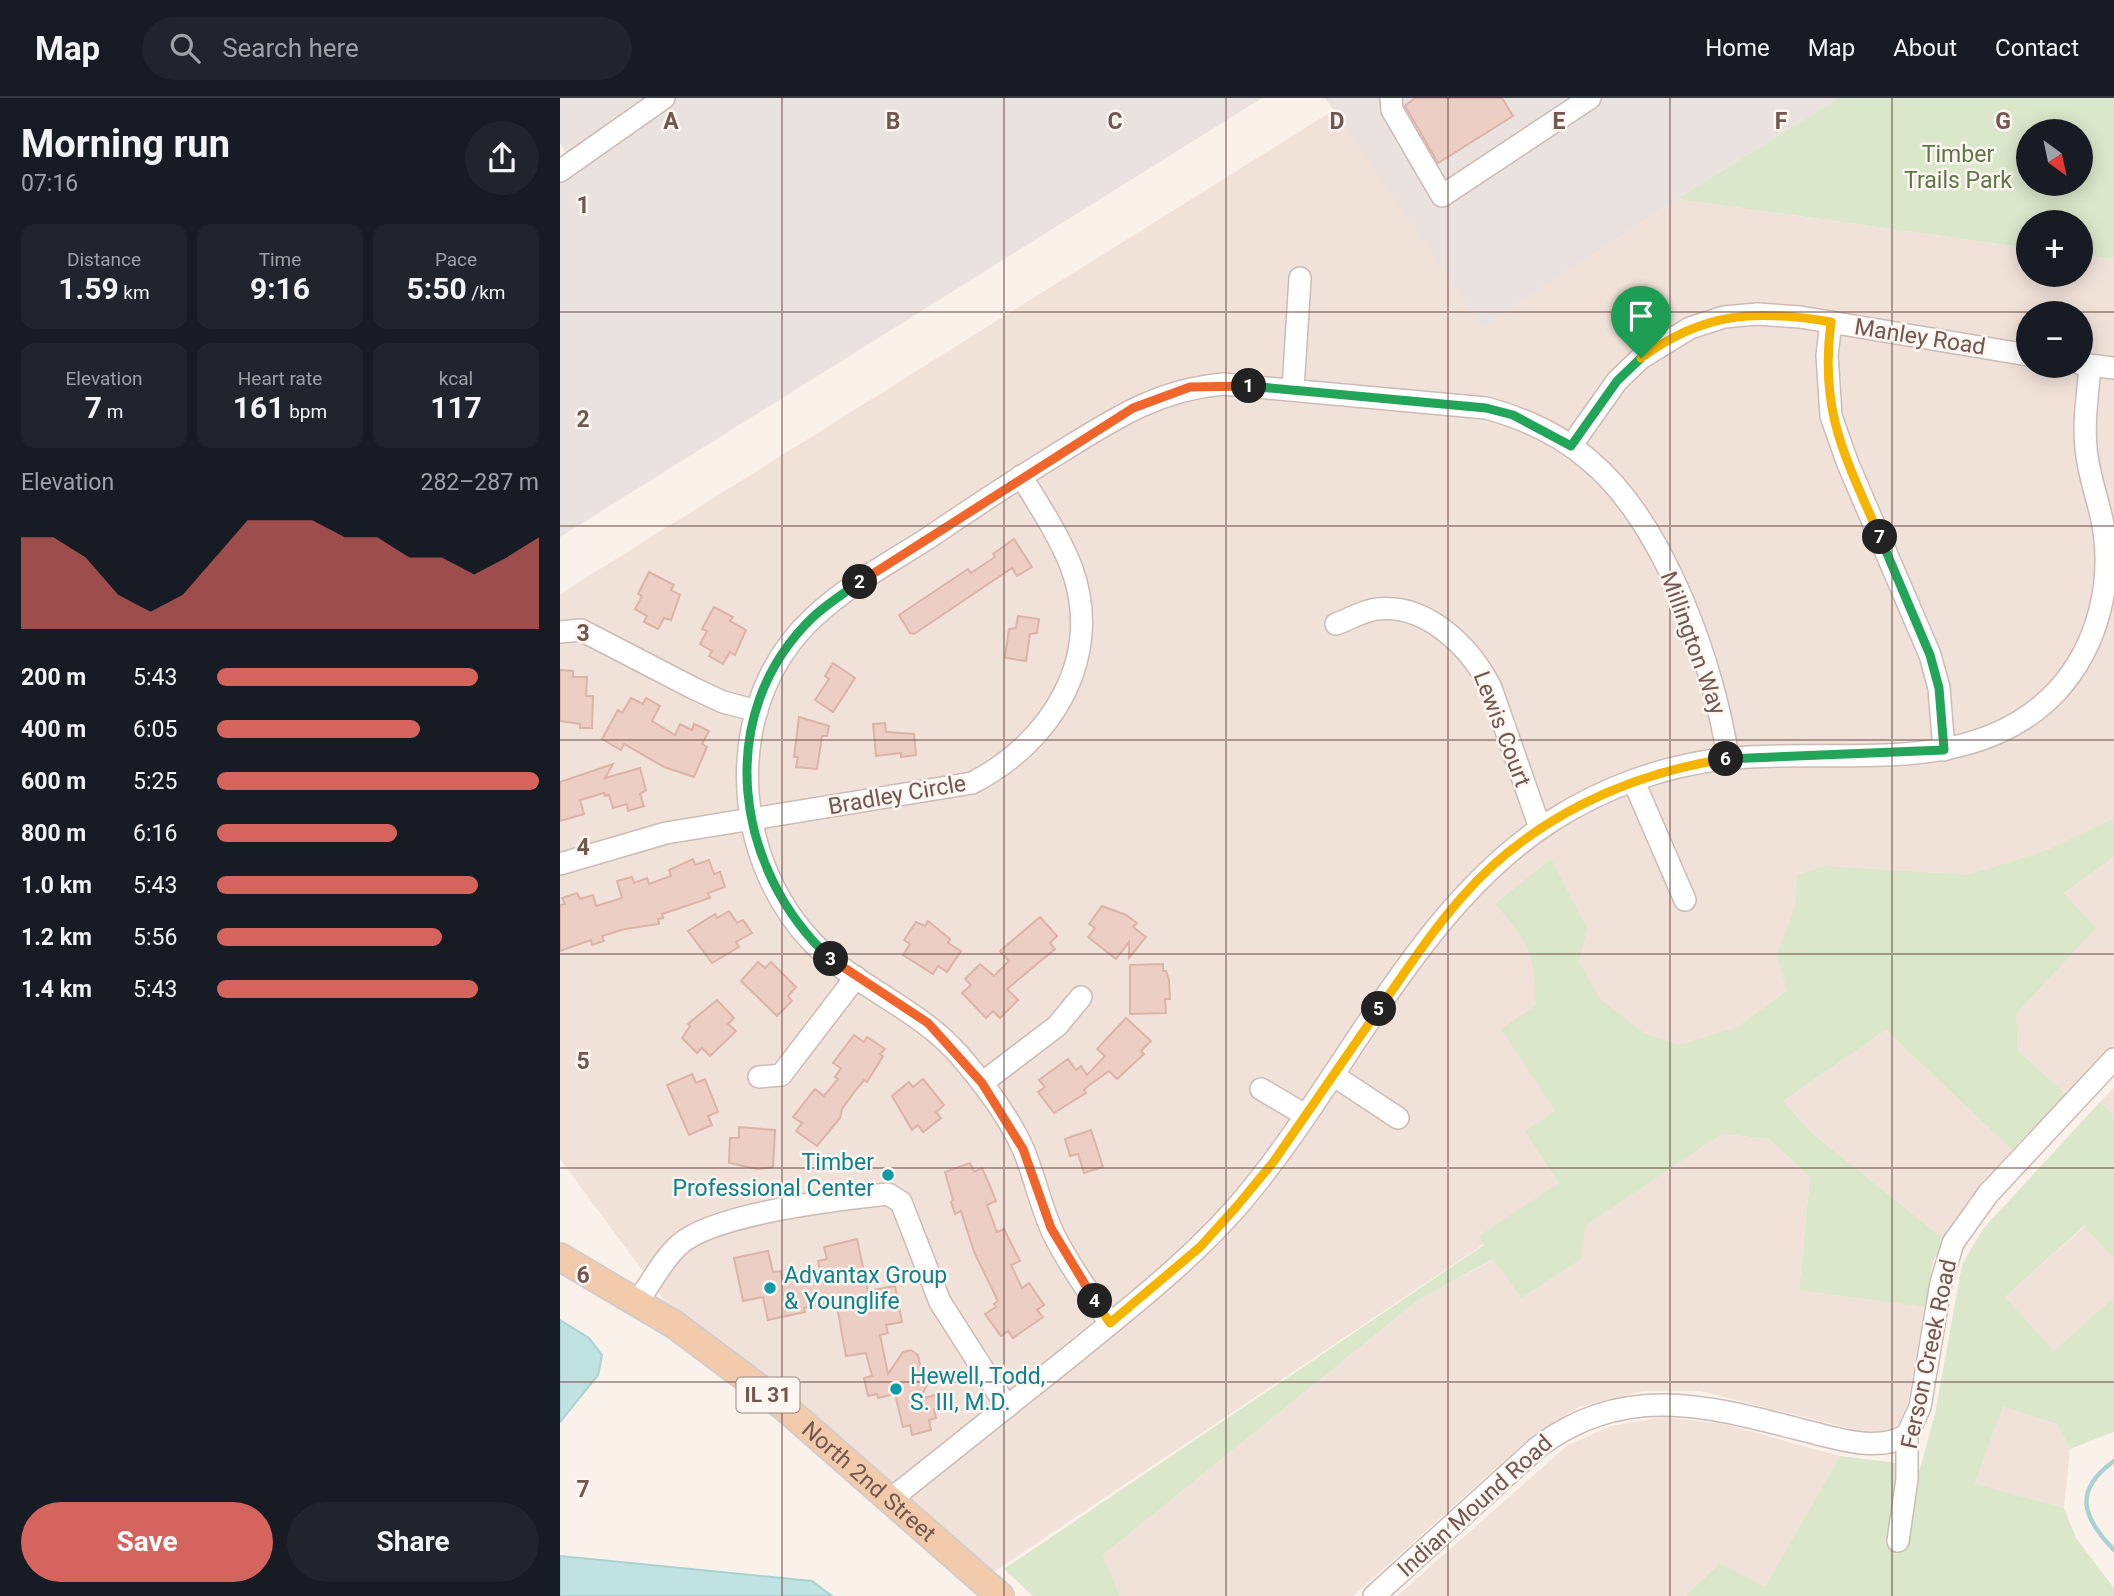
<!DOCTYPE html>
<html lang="en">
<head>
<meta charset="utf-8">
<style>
  :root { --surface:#171b24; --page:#20242c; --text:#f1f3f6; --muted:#9ea1a6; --line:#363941; --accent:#d6645e }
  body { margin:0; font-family:Roboto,sans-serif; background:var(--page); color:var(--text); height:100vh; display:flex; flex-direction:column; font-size:26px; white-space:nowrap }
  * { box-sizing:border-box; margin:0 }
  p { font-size:23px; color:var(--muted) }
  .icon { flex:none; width:38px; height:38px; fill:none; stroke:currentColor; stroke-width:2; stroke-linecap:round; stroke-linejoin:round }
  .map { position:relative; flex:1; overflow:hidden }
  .details { display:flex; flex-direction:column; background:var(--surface); width:560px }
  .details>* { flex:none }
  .needle { width:46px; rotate:147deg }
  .tools { position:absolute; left:1456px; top:21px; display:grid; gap:14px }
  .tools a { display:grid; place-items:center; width:77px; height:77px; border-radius:50%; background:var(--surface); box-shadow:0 4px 18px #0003; font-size:35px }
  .pin { position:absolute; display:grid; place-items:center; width:60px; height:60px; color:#fff; margin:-72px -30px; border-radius:50% 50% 50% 0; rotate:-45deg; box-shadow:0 0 7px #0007 }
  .pin .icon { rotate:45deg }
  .km { position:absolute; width:35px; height:35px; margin:-18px; border-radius:50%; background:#222; color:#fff; font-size:19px; line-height:35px; text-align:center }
  .round { display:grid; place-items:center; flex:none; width:74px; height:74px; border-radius:37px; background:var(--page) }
  .head { display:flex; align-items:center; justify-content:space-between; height:119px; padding:0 21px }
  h1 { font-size:38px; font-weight:700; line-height:52px }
  .figures { display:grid; grid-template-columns:repeat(3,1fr); gap:10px; height:119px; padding:7px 21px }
  .figures div { display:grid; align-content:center; border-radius:14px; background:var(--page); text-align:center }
  .figures b { font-size:30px; font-weight:700 }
  .figures small { font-size:19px; font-weight:400 }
  .figures p { font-size:19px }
  .chart { height:196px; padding:14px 21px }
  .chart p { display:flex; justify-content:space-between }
  .chart svg { width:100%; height:126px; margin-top:7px; fill:var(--accent); opacity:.7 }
  .cta { display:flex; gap:14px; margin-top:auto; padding:14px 21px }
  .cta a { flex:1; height:80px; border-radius:42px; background:var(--accent); color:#fff; font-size:28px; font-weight:700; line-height:80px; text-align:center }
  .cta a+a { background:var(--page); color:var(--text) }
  ul { padding:0 21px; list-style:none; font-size:23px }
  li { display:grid; grid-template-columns:112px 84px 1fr; align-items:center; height:52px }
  li i { height:18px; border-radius:9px; background:var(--accent) }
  header { display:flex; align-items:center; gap:42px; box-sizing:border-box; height:98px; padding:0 35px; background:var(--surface); border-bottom:2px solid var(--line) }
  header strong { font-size:33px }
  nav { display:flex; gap:38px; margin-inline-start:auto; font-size:24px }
  .search { width:490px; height:63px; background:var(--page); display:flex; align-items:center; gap:18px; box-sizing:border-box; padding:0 24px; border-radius:38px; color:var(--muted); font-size:26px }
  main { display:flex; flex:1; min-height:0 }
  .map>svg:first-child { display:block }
</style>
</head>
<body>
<header>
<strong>Map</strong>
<div class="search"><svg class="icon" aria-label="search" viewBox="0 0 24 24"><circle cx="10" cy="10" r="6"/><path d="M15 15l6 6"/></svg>Search here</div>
<nav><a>Home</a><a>Map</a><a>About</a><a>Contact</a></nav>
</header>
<main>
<section class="details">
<div class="head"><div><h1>Morning run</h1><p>07:16</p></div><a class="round"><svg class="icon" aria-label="share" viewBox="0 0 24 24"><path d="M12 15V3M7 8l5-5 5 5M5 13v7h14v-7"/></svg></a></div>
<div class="figures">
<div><p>Distance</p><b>1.59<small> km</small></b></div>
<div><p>Time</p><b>9:16</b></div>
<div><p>Pace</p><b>5:50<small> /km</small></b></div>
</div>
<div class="figures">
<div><p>Elevation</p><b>7<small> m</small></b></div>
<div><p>Heart rate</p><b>161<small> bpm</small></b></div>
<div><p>kcal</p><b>117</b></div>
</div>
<div class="chart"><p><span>Elevation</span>282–287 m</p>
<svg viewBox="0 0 160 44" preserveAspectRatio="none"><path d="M0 44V12L10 12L20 19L30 32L40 38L50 32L60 19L70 6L80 6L90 6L100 12L110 12L120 19L130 19L140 25L150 19L160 12V44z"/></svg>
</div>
<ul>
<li><b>200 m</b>5:43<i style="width:81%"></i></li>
<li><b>400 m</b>6:05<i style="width:63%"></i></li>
<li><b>600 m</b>5:25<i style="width:100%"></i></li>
<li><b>800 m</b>6:16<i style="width:56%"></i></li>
<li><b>1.0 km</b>5:43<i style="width:81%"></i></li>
<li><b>1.2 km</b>5:56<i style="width:70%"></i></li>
<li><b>1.4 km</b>5:43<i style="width:81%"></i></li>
</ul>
<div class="cta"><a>Save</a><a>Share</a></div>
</section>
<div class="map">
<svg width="1554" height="1498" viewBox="0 0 1554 1498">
  <rect width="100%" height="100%" fill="#faf1ea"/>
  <g fill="#f1e2d9" fill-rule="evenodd">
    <path d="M774,12L922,230L1117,101L1468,150V177H1521V157L1554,161V725L429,1477L119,1222L0,1061V496ZM1468,215H1521V268H1468Z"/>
    <polygon points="1554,759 1554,948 1506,996 1458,953 1456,916 1535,830 1504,795"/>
    <polygon points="1326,932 1452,1052 1409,1101 1384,1141 1253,1036 1223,1003"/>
    <polygon points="1554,990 1554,1017 1540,1004"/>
    <polygon points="1162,1036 1209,1041 1250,1079 1239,1191 1365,1209 1345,1320 1331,1332 1308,1335 1140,1293 1083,1293 1019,1309 967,1342 793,1498 560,1498 543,1457 857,1203 934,1161 961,1200 1025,1128"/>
    <polygon points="1525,1128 1554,1161 1554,1199 1494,1254 1445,1199"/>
    <polygon points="1443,1307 1497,1326 1510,1351 1504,1410 1415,1387"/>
    <polygon points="1102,1319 1164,1326 1280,1358 1205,1490 1160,1465 1125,1498 837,1498 1008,1347 1051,1328"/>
  </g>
  <g fill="#eae2df">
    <polygon points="0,0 702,0 0,439 0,85 18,72 0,46"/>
    <polygon points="765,0 1279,0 1117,101 922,230"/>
  </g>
  <g fill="#dae7ca" fill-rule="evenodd">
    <path d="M1279,0H1554V161L1521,157V124H1468V150L1117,101ZM1468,33H1521V86H1468Z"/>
    <path d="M1554,720V759L1504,795L1536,830L1456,916L1458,953L1506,996L1452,1052L1326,932L1223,1003L1253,1036L1384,1141L1373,1164L1365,1209L1239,1192L1250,1079L1209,1041L1162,1036L1025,1128L1021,1161L961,1200L933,1161L857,1203L543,1457L560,1498H473L444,1471L924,1147L919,1138L999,1085L965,1033L995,1013L941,931L976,907C973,852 971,847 935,806L991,761L1027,830L1019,864L1041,902L1084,935L1119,947L1176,930L1227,893L1217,857L1235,809L1237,777L1264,768L1409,777L1488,752Z"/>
    <polygon points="1540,1004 1554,1017 1554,1161 1524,1128 1445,1199 1494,1253 1554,1199 1554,1334 1510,1351 1497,1326 1443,1308 1415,1386 1504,1410 1516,1440 1554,1490 1554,1498 1125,1498 1160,1465 1205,1489 1280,1358 1330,1364 1360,1371 1375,1316 1402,1167 1423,1131"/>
  </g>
  <g fill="#c0e2e1" stroke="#a8d3d2" stroke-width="2">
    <polygon points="0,1222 29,1240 42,1257 38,1277 0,1324"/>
    <polygon points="0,1458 252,1483 272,1498 0,1498"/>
  </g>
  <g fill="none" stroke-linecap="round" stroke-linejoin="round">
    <path stroke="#a8d3d2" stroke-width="4.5" d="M1554,1363C1512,1393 1523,1420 1554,1452"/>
  </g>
  <g fill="#edcec5" stroke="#ddb2a7" stroke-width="2">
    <polygon points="855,0 942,0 953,18 878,65 845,8"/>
    <polygon points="454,441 472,469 457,478 452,470 354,536 350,535 339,517 408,471 411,475 435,459 433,456"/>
    <polygon points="89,474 114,487 111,492 120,497 111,522 104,520 98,531 84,524 87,518 75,511 82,498 78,496"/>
    <polygon points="154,509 173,519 170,523 186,532 175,557 170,554 163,566 149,558 152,553 140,546 147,533 142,531"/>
    <polygon points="458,518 479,521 477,535 470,536 466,563 445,560 449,531 456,530"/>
    <polygon points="273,565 295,580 273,614 255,602 269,581 265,578"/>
    <polygon points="0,572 13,573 13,579 27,579 26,598 33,598 32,630 20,630 20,626 0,623"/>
    <polygon points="71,600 83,606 86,600 100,608 92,623 115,637 120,626 132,632 134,626 149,633 142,646 147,649 134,679 104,669 64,646 61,652 42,641 58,612 62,615"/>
    <polygon points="239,619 269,628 267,638 262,638 257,671 236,669 238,659 234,659"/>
    <polygon points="325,625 326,634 354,636 356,657 341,659 341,655 316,658 313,626"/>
    <polygon points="53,666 45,680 80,670 86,692 80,696 84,708 68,713 67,706 53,710 49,697 45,698 44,695 20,702 24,716 0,723 0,684"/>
    <polygon points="133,761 135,767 149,762 154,776 160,774 165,789 148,795 150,800 102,816 103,820 98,821 99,826 65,831 42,838 44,843 32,847 31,842 0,853 0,807 5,806 2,800 17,795 20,801 33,797 36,808 62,800 57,783 72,779 74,785 87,780 89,786 111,778 109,772"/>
    <polygon points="542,808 566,817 577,825 573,829 586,839 569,860 569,844 556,861 528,839 535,830 529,826"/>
    <polygon points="169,813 177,825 183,822 192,835 176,844 179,849 152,865 128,833 155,816 157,820"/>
    <polygon points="480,819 497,838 490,845 495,851 447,891 458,902 440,920 433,913 426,920 402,895 411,887 405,881 420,866 434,878 449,863 440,853"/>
    <polygon points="368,823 390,841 388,845 401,853 387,874 378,868 373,876 343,857 350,846 344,842 356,824 365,828"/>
    <polygon points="198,864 205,870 211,864 236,889 228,898 232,903 217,918 181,883"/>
    <polygon points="603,866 603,873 606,873 609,882 610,901 605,901 606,915 570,916 570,867"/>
    <polygon points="157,902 174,920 168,926 176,933 150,958 142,950 137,955 122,940 130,928 128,926"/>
    <polygon points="566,920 591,943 581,953 584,956 557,981 549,973 528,988 524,992 526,995 494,1015 478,994 485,989 479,982 508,961 516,972 521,968 527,977 545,958 537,951"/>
    <polygon points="294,937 304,944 307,939 325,951 320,956 323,958 307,984 304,982 295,993 282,1011 280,1020 257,1048 236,1033 242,1025 233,1019 255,991 264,998 278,981 275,979 281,970 273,965"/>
    <polygon points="132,976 136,985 145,981 158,1014 148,1018 152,1027 129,1037 107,987"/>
    <polygon points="363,981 384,1007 376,1014 381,1020 363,1034 358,1027 352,1032 332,998 349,984 353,989"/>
    <polygon points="179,1029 215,1032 213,1069 198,1071 169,1065 170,1040 179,1040"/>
    <polygon points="531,1032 543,1069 524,1075 518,1056 510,1058 505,1041"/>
    <polygon points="410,1065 414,1074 422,1070 430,1088 436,1103 427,1107 437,1134 444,1131 460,1163 451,1167 462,1190 469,1185 484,1207 477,1212 483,1219 453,1240 448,1233 441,1238 425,1216 436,1209 434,1206 438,1203 414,1154 401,1113 395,1116 391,1104 393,1102 385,1074"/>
    <polygon points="297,1141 308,1193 335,1188 342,1224 326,1227 328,1235 320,1237 328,1276 343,1254 351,1252 358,1257 361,1271 368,1275 370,1281 360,1301 383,1295 386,1308 374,1311 376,1320 369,1322 371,1332 352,1337 350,1327 343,1329 335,1296 318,1300 317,1296 308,1298 304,1280 312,1278 306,1255 286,1258 276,1203 244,1210 245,1214 208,1222 203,1199 183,1203 174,1160 208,1153 213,1174 221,1173 222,1182 260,1172 258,1163 267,1161 264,1149"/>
  </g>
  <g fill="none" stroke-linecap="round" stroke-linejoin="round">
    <g stroke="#cdbab4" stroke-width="24">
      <g id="minor">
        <polyline points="831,0 832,12 882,98 1030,0"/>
        <polyline points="0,73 104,0"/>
        <polyline points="1271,224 1267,257 1271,318 1288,366 1370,557 1379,590 1384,652"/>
        <polyline points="1521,266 1554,270"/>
        <polyline points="733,291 740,180"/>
        <polyline points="1011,348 1057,283 1081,260 1130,230 1164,219 1197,216 1240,219 1468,257"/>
        <path d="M776,526C788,522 804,512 817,511C867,505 911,550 931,590L980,730"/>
        <polyline points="0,534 21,532 133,590 163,604 197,613"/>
        <polyline points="1074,684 1125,802"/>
        <path d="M0,766L106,735L412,685C492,644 545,559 511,468C498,436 479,407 461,378"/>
        <polyline points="773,977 838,1020"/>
        <polyline points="199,979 221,977 296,879"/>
        <polyline points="422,985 497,928 521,899"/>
        <polyline points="701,991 745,1017"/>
        <path d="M77,1204C91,1186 102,1162 119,1147C152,1116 280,1101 328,1096L341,1104L380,1204L447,1309"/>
        <path d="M550,1225C530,1196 509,1167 493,1135C481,1109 475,1080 464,1053C449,1018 425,987 401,959C359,910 297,890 253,845C169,757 162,604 254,519C288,487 331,464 370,439C412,410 455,382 499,355C554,321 597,292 663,286L926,310C963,320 999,336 1029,362C1104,424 1154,566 1168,660"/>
        <path d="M331,1401C393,1351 456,1302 518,1252C573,1207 628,1164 675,1111C782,989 854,810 993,722C1043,690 1105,667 1165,661C1275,648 1412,684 1497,593C1539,547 1554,482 1542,422C1537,398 1528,375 1526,350C1523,323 1528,295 1530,268"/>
        <polyline points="1338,1443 1347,1381 1347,1337 1360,1309 1381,1185 1393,1145 1428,1096 1554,961"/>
        <path d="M814,1498L978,1349C1069,1280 1158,1311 1258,1336C1286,1343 1321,1353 1347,1337"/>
      </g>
    </g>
    <g stroke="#d5ccca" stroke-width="30">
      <g id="major">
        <path id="s1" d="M0,1159L115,1227L222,1307L440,1498"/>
      </g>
    </g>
    <use href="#minor" stroke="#fff" stroke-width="21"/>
    <use href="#major" stroke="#f1cbab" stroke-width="26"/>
  </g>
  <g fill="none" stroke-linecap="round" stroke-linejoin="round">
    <g stroke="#fff" stroke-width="14">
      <polyline id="split-1" points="689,288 926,310 953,317 1011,348 1057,283 1081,260"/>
    </g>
    <g stroke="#fff" stroke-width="14">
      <polyline id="split-2" points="300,484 573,310 630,289 689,288"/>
    </g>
    <g stroke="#fff" stroke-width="14">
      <path id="split-3" d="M271,861C174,772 152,616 253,519C267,506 284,495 300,484"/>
    </g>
    <g stroke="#fff" stroke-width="14">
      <polyline id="split-4" points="271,861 368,925 422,985 463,1051 491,1130 535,1203"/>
    </g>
    <g stroke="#fff" stroke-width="14">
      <polyline id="split-5" points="535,1203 550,1225 640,1149 677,1108 714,1063 819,911"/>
    </g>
    <g stroke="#fff" stroke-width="14">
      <path id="split-6" d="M819,911C846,873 871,834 902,799C969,722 1065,676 1166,661"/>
    </g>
    <g stroke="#fff" stroke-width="14">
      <polyline id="split-7" points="1166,661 1384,652 1379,590 1370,557 1320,439"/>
    </g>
    <g stroke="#fff" stroke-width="14">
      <path id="split-8" d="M1081,260C1143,214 1196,211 1271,224C1259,313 1285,359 1320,439"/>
    </g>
    <use href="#split-1" stroke="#22a559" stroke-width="9"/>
    <use href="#split-2" stroke="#f0652b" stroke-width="9"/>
    <use href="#split-3" stroke="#22a559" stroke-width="9"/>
    <use href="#split-4" stroke="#f0652b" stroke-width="9"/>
    <use href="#split-5" stroke="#f5b400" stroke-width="9"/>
    <use href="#split-6" stroke="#f5b400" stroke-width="9"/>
    <use href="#split-7" stroke="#22a559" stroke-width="9"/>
    <use href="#split-8" stroke="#f5b400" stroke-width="9"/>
  </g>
  <path fill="none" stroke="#725650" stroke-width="2" stroke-opacity="0.55" d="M222,0V1498M444,0V1498M666,0V1498M888,0V1498M1110,0V1498M1332,0V1498M0,214H1554M0,428H1554M0,642H1554M0,856H1554M0,1070H1554M0,1284H1554"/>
  <g fill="#0f9aa8" stroke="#fdf6f0" stroke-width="2.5">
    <circle cx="328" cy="1077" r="7"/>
    <circle cx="210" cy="1190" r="7"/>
    <circle cx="336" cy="1291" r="7"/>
  </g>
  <g text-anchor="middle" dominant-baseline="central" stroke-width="5" stroke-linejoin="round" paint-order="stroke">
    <rect fill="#fdf6f0" stroke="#9c8680" stroke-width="2" x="176.5" y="1279.5" width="63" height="35" rx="5"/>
    <g font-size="21" font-weight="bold" fill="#725650">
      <text x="208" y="1297">IL 31</text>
    </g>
    <g font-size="23" fill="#5e774a" stroke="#fdf6f0">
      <text x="1398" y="56">Timber<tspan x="1398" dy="26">Trails Park</tspan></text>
    </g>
    <g font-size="23" fill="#725650" stroke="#fdf6f0">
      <text transform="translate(1360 239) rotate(9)">Manley Road</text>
      <text transform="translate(1133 545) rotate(70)">Millington Way</text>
      <text transform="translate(942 631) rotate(69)">Lewis Court</text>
      <text transform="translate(337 697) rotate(-10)">Bradley Circle</text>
      <text transform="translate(1369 1256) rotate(-78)">Ferson Creek Road</text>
      <text stroke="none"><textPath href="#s1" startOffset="383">North 2nd Street</textPath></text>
      <text transform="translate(915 1408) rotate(-42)">Indian Mound Road</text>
    </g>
    <g font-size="23" fill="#0d838f" stroke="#fdf6f0" text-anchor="start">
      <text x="314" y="1064" text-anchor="end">Timber<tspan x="314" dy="26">Professional Center</tspan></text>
      <text x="224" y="1177">Advantax Group<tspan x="224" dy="26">&amp; Younglife</tspan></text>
      <text x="350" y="1278">Hewell, Todd,<tspan x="350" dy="26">S. III, M.D.</tspan></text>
    </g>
  </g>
  <g font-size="23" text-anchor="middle" font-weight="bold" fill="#725650" stroke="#fdf6f0" stroke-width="5" stroke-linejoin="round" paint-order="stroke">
    <text x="111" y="31">A</text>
    <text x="333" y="31">B</text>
    <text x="555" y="31">C</text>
    <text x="777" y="31">D</text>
    <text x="999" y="31">E</text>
    <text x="1221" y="31">F</text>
    <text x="1443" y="31">G</text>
    <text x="23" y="115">1</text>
    <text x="23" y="329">2</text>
    <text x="23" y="543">3</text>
    <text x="23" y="757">4</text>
    <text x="23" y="971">5</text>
    <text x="23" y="1185">6</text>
    <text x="23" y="1399">7</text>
  </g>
</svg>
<div class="tools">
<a><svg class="needle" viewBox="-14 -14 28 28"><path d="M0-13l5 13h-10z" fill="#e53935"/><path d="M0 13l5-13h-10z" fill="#9ea1a6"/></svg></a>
<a>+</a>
<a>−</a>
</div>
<div class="pin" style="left:1081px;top:260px;background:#1e9e55"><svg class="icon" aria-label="arrive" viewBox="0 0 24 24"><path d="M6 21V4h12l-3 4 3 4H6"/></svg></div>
<b class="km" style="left:689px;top:288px">1</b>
<b class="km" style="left:300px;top:484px">2</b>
<b class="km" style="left:271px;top:861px">3</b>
<b class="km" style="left:535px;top:1203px">4</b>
<b class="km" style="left:819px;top:911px">5</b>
<b class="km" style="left:1166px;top:661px">6</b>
<b class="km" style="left:1320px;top:439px">7</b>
</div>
</main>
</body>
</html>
